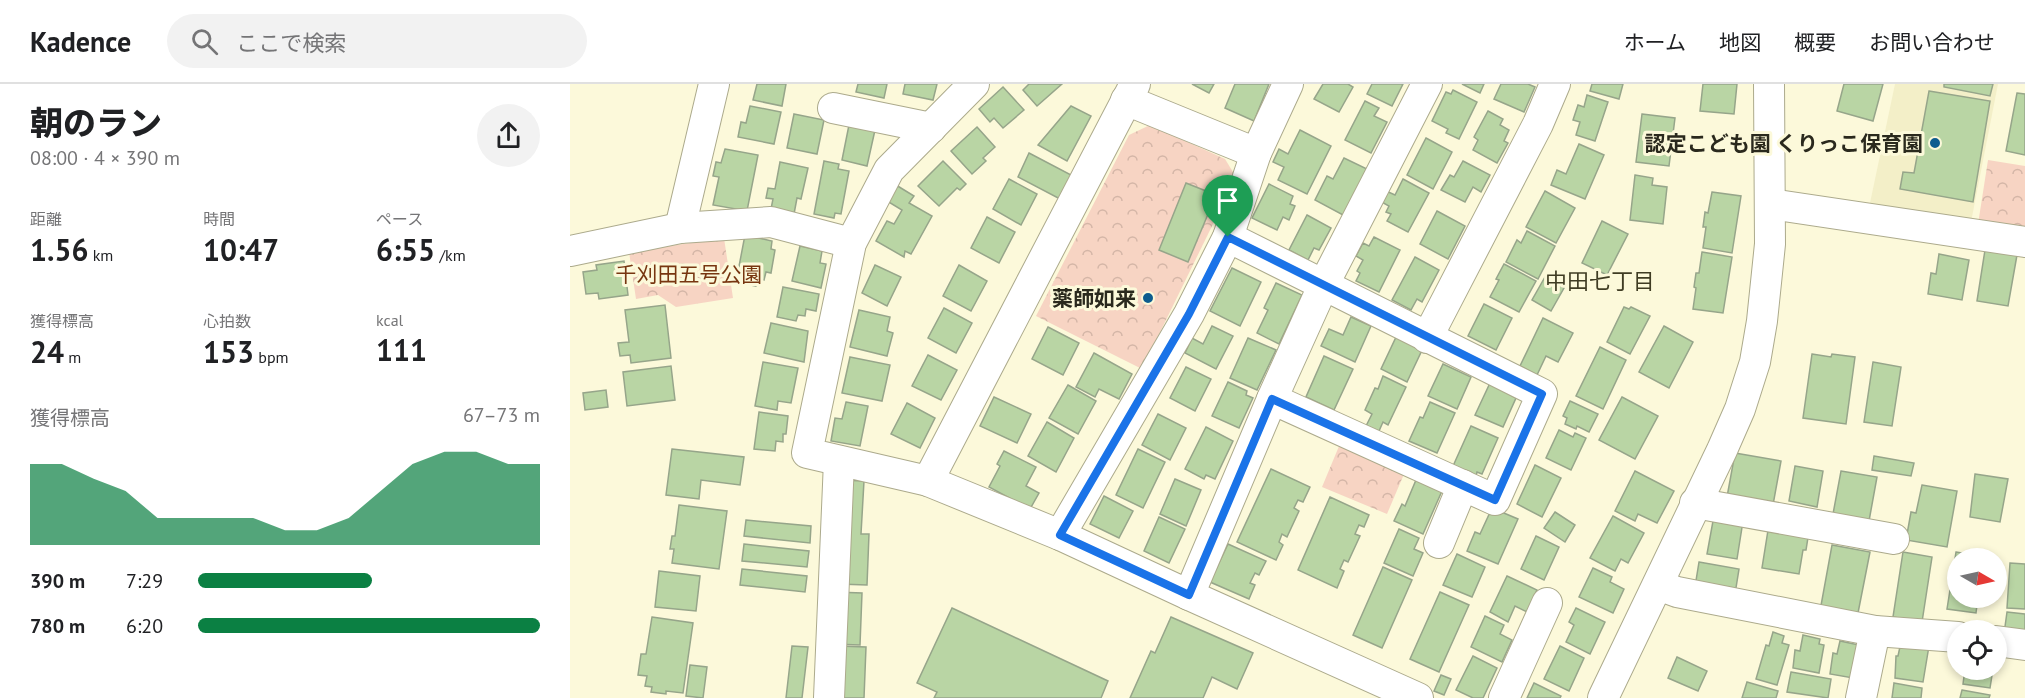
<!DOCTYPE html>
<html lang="ja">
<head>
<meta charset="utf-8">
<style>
  :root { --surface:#fff; --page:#f2f2f2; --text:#202124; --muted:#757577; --line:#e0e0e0; --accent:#0b8043 }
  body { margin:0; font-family:"PT Sans","Noto Sans JP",sans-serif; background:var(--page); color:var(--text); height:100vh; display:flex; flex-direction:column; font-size:22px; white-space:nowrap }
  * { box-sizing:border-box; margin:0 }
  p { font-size:20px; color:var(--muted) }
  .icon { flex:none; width:33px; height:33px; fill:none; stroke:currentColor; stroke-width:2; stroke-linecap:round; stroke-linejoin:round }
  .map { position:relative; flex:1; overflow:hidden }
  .details { display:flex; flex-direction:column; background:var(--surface); width:570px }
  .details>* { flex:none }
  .needle { width:39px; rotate:99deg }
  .buttons { position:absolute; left:1377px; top:464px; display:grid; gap:12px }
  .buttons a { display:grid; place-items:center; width:60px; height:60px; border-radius:50%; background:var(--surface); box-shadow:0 3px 9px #0003; font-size:30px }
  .pin { position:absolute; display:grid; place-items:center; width:51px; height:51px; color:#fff; margin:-62px -26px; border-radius:50% 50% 50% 0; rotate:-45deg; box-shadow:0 0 6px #0007 }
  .pin .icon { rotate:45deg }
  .round { display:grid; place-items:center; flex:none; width:63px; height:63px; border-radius:32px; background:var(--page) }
  .headline { display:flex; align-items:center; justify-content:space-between; height:102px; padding:0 30px }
  h1 { font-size:33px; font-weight:800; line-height:45px }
  .metrics { display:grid; grid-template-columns:repeat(3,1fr); gap:9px; height:102px; padding:6px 30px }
  .metrics div { display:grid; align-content:center }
  .metrics b { font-size:30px; font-weight:800 }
  .metrics small { font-size:16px; font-weight:400 }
  .metrics p { font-size:16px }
  .chart { height:168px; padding:12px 30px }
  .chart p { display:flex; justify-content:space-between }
  .chart svg { width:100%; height:108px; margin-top:6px; fill:var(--accent); opacity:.7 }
  ul { padding:0 30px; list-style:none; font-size:20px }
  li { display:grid; grid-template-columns:96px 72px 1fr; align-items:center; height:45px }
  li i { height:15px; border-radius:8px; background:var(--accent) }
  header { display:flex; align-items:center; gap:36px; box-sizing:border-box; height:84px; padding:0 30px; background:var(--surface); border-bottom:2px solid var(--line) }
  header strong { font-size:28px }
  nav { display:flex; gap:33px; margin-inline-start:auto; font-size:21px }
  .search { width:420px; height:54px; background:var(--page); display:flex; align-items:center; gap:15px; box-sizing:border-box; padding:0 21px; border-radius:33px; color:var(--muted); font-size:22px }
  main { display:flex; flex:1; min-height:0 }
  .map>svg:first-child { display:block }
</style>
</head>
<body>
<header>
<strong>Kadence</strong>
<div class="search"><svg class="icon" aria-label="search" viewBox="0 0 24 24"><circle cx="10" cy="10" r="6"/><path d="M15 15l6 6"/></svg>ここで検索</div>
<nav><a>ホーム</a><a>地図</a><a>概要</a><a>お問い合わせ</a></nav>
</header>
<main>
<section class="details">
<div class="headline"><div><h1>朝のラン</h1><p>08:00 · 4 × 390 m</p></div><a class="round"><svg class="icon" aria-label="share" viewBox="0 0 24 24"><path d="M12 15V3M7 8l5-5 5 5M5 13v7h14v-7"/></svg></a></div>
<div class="metrics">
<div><p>距離</p><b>1.56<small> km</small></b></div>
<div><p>時間</p><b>10:47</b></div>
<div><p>ペース</p><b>6:55<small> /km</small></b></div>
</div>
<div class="metrics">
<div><p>獲得標高</p><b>24<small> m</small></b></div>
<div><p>心拍数</p><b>153<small> bpm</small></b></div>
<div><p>kcal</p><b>111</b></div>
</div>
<div class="chart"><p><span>獲得標高</span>67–73 m</p>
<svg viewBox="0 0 160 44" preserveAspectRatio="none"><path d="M0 44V11L10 11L20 17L30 22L40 33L50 33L60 33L70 33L80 38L90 38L100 33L110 22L120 11L130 6L140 6L150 11L160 11V44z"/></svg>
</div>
<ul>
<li><b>390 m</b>7:29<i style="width:51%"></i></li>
<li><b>780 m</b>6:20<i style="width:100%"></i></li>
</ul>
</section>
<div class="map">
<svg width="1455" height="614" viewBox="0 0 1455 614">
  <defs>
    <pattern id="park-crowns" width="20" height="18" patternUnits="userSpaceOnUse" patternTransform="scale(1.5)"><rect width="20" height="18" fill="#f7d4c3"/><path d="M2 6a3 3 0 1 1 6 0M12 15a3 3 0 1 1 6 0" fill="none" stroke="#d4b6a7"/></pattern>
  </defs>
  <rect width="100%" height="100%" fill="#fcf9da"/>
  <polygon fill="#f3efc8" points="1325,0 1428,0 1401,138 1300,119"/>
  <g fill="url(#park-crowns)">
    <polygon points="580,41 655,75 666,93 572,285 466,232 559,51"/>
    <polygon points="1418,76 1455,82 1455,147 1408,140"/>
    <polygon points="154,154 163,214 106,223 88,211 66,215 59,168"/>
    <polygon points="772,355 837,383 817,430 752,403"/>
  </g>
  <g fill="#b9d5a4" stroke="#96a58a" stroke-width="1.5">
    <polygon points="187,0 216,0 212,22 183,16"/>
    <polygon points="288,0 317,0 314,14 286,8"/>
    <polygon points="335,0 367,0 363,16 333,10"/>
    <polygon points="459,0 492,0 467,22 453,6"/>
    <polygon points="622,0 644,0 639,9"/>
    <polygon points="665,0 699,0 684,37 655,24"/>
    <polygon points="753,0 778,0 783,3 769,28 744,15"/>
    <polygon points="802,0 833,0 822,22 797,10"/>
    <polygon points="892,0 914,0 910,9"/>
    <polygon points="931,0 958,0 965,3 954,28 924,15"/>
    <polygon points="1022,0 1053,0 1049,15 1020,7"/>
    <polygon points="1133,0 1167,0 1164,30 1130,27"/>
    <polygon points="1274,0 1313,0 1303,37 1267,27"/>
    <polygon points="1374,0 1423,0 1420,12 1374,3"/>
    <polygon points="433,3 454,26 433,44 424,34 420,38 409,25"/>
    <polygon points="883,6 907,18 889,55 876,49 878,45 862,37 876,8 881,10"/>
    <polygon points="1359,7 1420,17 1403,118 1330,105 1333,88 1344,89"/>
    <polygon points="1447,9 1455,10 1455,71 1436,67"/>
    <polygon points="1017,11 1038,18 1025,57 1006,51 1010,38 1003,36 1008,21 1014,23"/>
    <polygon points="795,17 809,24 804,32 817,38 801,69 775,56"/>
    <polygon points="180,22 211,28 204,60 168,53 171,38 176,39"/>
    <polygon points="501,22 521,32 497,77 468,61"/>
    <polygon points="918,27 933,35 930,41 939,46 934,57 938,59 927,79 903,66 908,56 904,53"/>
    <polygon points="224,30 254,36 247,70 217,64"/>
    <polygon points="1072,30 1105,34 1099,82 1066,78"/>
    <polygon points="279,41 305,46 297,82 272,76"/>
    <polygon points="407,43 425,63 413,74 416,77 402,90 381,67"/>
    <polygon points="730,46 761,62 737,110 708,96 714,83 703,78 709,65 718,70"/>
    <polygon points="856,54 882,68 863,105 837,91"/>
    <polygon points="1009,60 1034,71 1015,115 981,101 987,86 996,90"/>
    <polygon points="155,65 188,71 177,127 143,121 149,93 143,92 146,78 151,79"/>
    <polygon points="459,69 503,92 490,115 448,93"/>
    <polygon points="774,74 797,85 773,131 745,116 757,92 763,95"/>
    <polygon points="254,77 269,80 268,85 279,87 271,130 265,129 264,134 244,130"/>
    <polygon points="373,77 396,100 390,106 387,104 369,122 348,102"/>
    <polygon points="893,77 920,91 911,108 903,103 895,118 871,106 880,91 884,93"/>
    <polygon points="210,78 238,84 231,115 227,114 224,130 201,125 203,115 196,114 198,104 205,105"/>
    <polygon points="1065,91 1083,94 1082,101 1097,103 1093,140 1060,136"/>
    <polygon points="439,95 467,110 451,141 423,125"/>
    <polygon points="833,95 859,109 838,148 817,137 821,130 816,128 819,122 808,116 814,106 825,111"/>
    <polygon points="616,99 646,111 618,178 589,166"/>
    <polygon points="699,100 723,112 720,120 725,122 719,136 713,133 707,146 682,134"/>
    <polygon points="326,101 344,112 339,119 362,132 341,170 335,167 334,173 306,157 317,137 324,140 332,126 317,117"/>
    <polygon points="975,107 1005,124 986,159 956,143"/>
    <polygon points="1142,108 1171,112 1162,169 1133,164 1136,143 1133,143 1135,128 1138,129"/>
    <polygon points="867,127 895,142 878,175 850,160"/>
    <polygon points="737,131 761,144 749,166 744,164 738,176 719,166"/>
    <polygon points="417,133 445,148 429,179 401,164"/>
    <polygon points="1032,137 1058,150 1037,191 1012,179"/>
    <polygon points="957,147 985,162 968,195 936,178 947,156 951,159"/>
    <polygon points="175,151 202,157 201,165 205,166 201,189 196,188 194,196 188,194 186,202 166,198"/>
    <polygon points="804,153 830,166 809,208 786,197 790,189 787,187 793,176 786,172 793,159 799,162"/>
    <polygon points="230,162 252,167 250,179 256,180 251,204 222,197"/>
    <polygon points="1415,166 1447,171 1438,222 1407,217"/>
    <polygon points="1132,168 1162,173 1153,229 1123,225 1126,204 1124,203 1126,189 1129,189"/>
    <polygon points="1369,170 1399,176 1392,216 1358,210 1361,189 1366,190"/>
    <polygon points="845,173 869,186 852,218 847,215 841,226 822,216"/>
    <polygon points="54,177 58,211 29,215 28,209 16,210 13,188 27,186 26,181"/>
    <polygon points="934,180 966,197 949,228 920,213 929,196 926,195"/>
    <polygon points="305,181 331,193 317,222 292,209"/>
    <polygon points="389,181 417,197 401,227 373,212"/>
    <polygon points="662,184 691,198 670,242 640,227"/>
    <polygon points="975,193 994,204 981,227 962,216"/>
    <polygon points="706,199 732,211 709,260 687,249 698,226 694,224"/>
    <polygon points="213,203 249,210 246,227 236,225 235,232 228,231 226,237 207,233"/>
    <polygon points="914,220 942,234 926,266 898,252"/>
    <polygon points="95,221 101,274 61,279 60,271 50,272 48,259 59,258 55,226"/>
    <polygon points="1054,223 1059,225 1061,223 1080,232 1060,270 1037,258"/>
    <polygon points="374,224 402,239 386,269 358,254"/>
    <polygon points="289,226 320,233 317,247 323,249 317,272 280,263"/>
    <polygon points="781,233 801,242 785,278 751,262 759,245 773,251"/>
    <polygon points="973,234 1003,249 988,278 976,272 967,291 950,282"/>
    <polygon points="201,239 238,247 234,278 194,269"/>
    <polygon points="642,242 663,252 646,285 615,269 622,254 633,260"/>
    <polygon points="1094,242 1123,258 1099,304 1069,288"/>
    <polygon points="478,243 509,259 493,291 462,275"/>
    <polygon points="827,251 853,264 837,298 811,285"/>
    <polygon points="678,254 706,266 687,306 660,294"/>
    <polygon points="1030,263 1056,276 1033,325 1006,312"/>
    <polygon points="524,269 562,290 549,315 529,305 525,313 506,303"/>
    <polygon points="1242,270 1261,273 1262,270 1285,273 1276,340 1233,334"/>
    <polygon points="358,271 387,286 371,316 342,302"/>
    <polygon points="754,272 783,285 764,326 736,313"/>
    <polygon points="280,273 320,281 312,317 272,309"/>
    <polygon points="193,278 228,284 221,319 208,317 207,326 185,322"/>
    <polygon points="1303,278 1331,283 1322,342 1294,338"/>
    <polygon points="873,280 901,293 887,325 858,312"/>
    <polygon points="101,282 105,316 57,322 53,288"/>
    <polygon points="616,283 641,295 625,327 600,314"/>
    <polygon points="813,292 836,303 818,341 813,338 809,347 796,342 802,330 795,326 805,304 808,305"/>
    <polygon points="658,298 677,307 676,311 683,314 669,344 642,332"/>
    <polygon points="920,299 938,307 937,309 946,314 933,343 905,331"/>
    <polygon points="498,301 526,317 508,350 479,334"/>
    <polygon points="36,306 38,323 15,326 13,309"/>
    <polygon points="424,313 461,330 447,359 410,342"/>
    <polygon points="1052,313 1088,332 1065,375 1029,356"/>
    <polygon points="1000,317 1028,330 1019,348 1007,342 1006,345 995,340 997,334 993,332"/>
    <polygon points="276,318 298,322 290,362 261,357 265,334 272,335"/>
    <polygon points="860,318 885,329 867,369 839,357 850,333 853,334"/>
    <polygon points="337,319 365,334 350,364 321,350"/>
    <polygon points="189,328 218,332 216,350 213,350 213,358 206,357 205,367 184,365"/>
    <polygon points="588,330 616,344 600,376 572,361"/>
    <polygon points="477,338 504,354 486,388 458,372"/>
    <polygon points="901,342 928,354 912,390 907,388 906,392 883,382"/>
    <polygon points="636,343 663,357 645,395 636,391 634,395 615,385"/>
    <polygon points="989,346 1003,353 1005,349 1016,354 1001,386 976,374"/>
    <polygon points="102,365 174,373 170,401 131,396 129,415 96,411"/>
    <polygon points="568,365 595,378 573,424 546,411"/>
    <polygon points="434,367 466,383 456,402 469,409 460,425 419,403 430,382 427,380"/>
    <polygon points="1165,369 1211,377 1203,421 1157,413"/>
    <polygon points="1304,372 1344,379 1341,392 1302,386"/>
    <polygon points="965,381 991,394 972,433 947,420"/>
    <polygon points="1225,382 1253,387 1247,423 1219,417"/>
    <polygon points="701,385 740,403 733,418 728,416 724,424 729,427 717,453 712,450 709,458 713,461 706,476 667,458"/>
    <polygon points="1065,387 1104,407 1087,439 1068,430 1065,437 1045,427"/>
    <polygon points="1271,387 1307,393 1299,437 1263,430"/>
    <polygon points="1405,390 1438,395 1430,438 1400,433"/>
    <polygon points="605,395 631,406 616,442 590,430"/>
    <polygon points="272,396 294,397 291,450 299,450 297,501 268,500"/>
    <polygon points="846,396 872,407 853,450 824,437 832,420 835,422"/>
    <polygon points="1352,401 1387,407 1377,463 1336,456 1341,428 1346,429"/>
    <polygon points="534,412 563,427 549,454 520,440"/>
    <polygon points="760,413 799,431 794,443 789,441 785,450 790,452 778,478 774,476 770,485 774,487 767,504 728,486"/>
    <polygon points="109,421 157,427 149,485 102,479 104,465 100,465 102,452 105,452"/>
    <polygon points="922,424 948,435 928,480 897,467 905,448 910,450"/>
    <polygon points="985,428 1005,441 995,458 974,444"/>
    <polygon points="1043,432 1074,449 1058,479 1051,475 1045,487 1020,474"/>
    <polygon points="589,433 615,445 599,479 574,467"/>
    <polygon points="176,436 241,442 240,459 174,452"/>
    <polygon points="1143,437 1173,437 1167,475 1137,470"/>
    <polygon points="1199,440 1239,447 1236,466 1233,466 1229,490 1192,484"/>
    <polygon points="829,445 849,454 844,465 853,469 843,492 814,479"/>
    <polygon points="966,452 989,463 974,496 951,485"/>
    <polygon points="174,460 239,467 237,483 172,477"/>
    <polygon points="658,460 696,477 689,491 685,489 680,499 685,501 679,515 640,498"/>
    <polygon points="1262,461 1300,468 1287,534 1250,527"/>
    <polygon points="1333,468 1362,473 1352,538 1323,533"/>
    <polygon points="1386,468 1415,473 1388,474 1388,513 1408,513 1406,529 1377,525"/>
    <polygon points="887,470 915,483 902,513 873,501"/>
    <polygon points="1129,478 1169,485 1165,510 1125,503"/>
    <polygon points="1440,479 1455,480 1455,525 1437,524"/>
    <polygon points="813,483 842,496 812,564 783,551"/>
    <polygon points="1023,484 1042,493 1040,498 1054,505 1043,529 1009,513"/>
    <polygon points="172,485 237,492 235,508 170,501"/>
    <polygon points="89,487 130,492 126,527 85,523"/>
    <polygon points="937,492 967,506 957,528 945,522 938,538 920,528"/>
    <polygon points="264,508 292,509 290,561 262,560"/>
    <polygon points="870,508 899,521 869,588 840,575"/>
    <polygon points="382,524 538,597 531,614 364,614 367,608 347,599"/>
    <polygon points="1006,524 1035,538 1020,570 996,558 1004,541 999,538"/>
    <polygon points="1437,528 1455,530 1455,552 1434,550"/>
    <polygon points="915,532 934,541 930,550 942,556 932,578 901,563"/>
    <polygon points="82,533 123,539 113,609 96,607 96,610 81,608 82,603 75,602 77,592 68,591 71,570 76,570"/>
    <polygon points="601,533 683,569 667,605 642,593 633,614 560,614 581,567 585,569"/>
    <polygon points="1203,548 1214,552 1212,559 1219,561 1207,601 1186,595 1196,561 1199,562"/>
    <polygon points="1233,551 1250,555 1249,560 1254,561 1249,589 1223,584 1225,566 1230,567"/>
    <polygon points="1270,557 1289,561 1283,594 1260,590 1263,569 1267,570"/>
    <polygon points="1331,558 1359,562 1353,598 1325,594 1326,572 1328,572"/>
    <polygon points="222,562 238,563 232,614 216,614"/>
    <polygon points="268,562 296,563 294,614 266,614"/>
    <polygon points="990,562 1014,574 999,607 974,595"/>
    <polygon points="903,572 927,584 913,614 903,614 886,606"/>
    <polygon points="1107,573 1137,587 1128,607 1098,594"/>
    <polygon points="120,581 137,583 133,614 116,612"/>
    <polygon points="1395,585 1423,585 1420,604 1393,600"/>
    <polygon points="1221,588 1261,595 1258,614 1217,608"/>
    <polygon points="871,591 881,595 874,611 864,607"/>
    <polygon points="1177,598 1208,607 1206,614 1172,614"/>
    <polygon points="964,599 991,612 990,614 957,614"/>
    <polygon points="1324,599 1352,604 1351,614 1322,614"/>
    <polygon points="1392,606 1420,611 1419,614 1390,614"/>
  </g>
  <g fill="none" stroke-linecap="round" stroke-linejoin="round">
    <g stroke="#acaa8c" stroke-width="32">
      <g id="street">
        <polyline points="404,0 319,86 281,159 237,369 358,397 490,451 619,511 848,614"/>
        <polyline points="556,16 686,69"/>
        <polyline points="263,24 361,44"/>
        <polyline points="1200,120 1455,158"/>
        <polyline points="110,144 144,0"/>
        <polyline points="658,153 972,310 925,416 702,315"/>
        <polyline points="0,167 110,144 201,138 281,159"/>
        <polyline points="857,254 968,40 985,0"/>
        <polyline points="358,397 565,0"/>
        <polyline points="1125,419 1324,455"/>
        <polyline points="490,451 619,230 658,153 686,69 718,0"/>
        <polyline points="869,459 893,401"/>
        <polyline points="1088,501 1107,508 1305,547 1388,553"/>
        <polyline points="619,511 702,315 753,202 857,0"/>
        <polyline points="1426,557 1455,561"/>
        <polyline points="259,614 269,377"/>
        <polyline points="934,614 977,519"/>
        <polyline points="1033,614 1152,366 1170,325 1185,278 1192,237 1200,160 1199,0"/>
        <polyline points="1291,614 1305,547"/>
      </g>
    </g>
    <use href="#street" stroke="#fff" stroke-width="30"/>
  </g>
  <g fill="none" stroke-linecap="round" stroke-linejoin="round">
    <g stroke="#fff" stroke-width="12">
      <polygon id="route" points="658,153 972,310 925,416 702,315 619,511 490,451 619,230"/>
    </g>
    <use href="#route" stroke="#1a73e8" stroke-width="8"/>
  </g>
  <g fill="#0e5c8f" stroke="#fcf9da" stroke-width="2">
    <circle cx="1365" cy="59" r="6"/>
    <circle cx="578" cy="214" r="6"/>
  </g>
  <g text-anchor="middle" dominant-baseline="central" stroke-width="6" stroke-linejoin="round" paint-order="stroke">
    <g font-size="21" font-weight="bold" fill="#2a291d" stroke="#fcf9da" text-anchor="end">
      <text x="1353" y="59">認定こども園 くりっこ保育園</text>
      <text x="566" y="214">薬師如来</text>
    </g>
    <g font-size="21" fill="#773610" stroke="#fcf9da">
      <text x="119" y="190">千刈田五号公園</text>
    </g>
    <g font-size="22" fill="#3f3c23" stroke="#fcf9da">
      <text x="1030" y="197">中田七丁目</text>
    </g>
  </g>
</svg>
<div class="buttons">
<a><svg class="needle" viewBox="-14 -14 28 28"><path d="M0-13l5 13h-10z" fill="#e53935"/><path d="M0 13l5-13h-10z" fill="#757577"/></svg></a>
<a><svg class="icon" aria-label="locate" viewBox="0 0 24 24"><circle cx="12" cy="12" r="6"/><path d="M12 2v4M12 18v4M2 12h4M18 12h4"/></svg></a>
</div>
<div class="pin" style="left:658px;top:153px;background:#1e9e55"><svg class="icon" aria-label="arrive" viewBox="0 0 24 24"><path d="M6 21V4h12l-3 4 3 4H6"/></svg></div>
</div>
</main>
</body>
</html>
